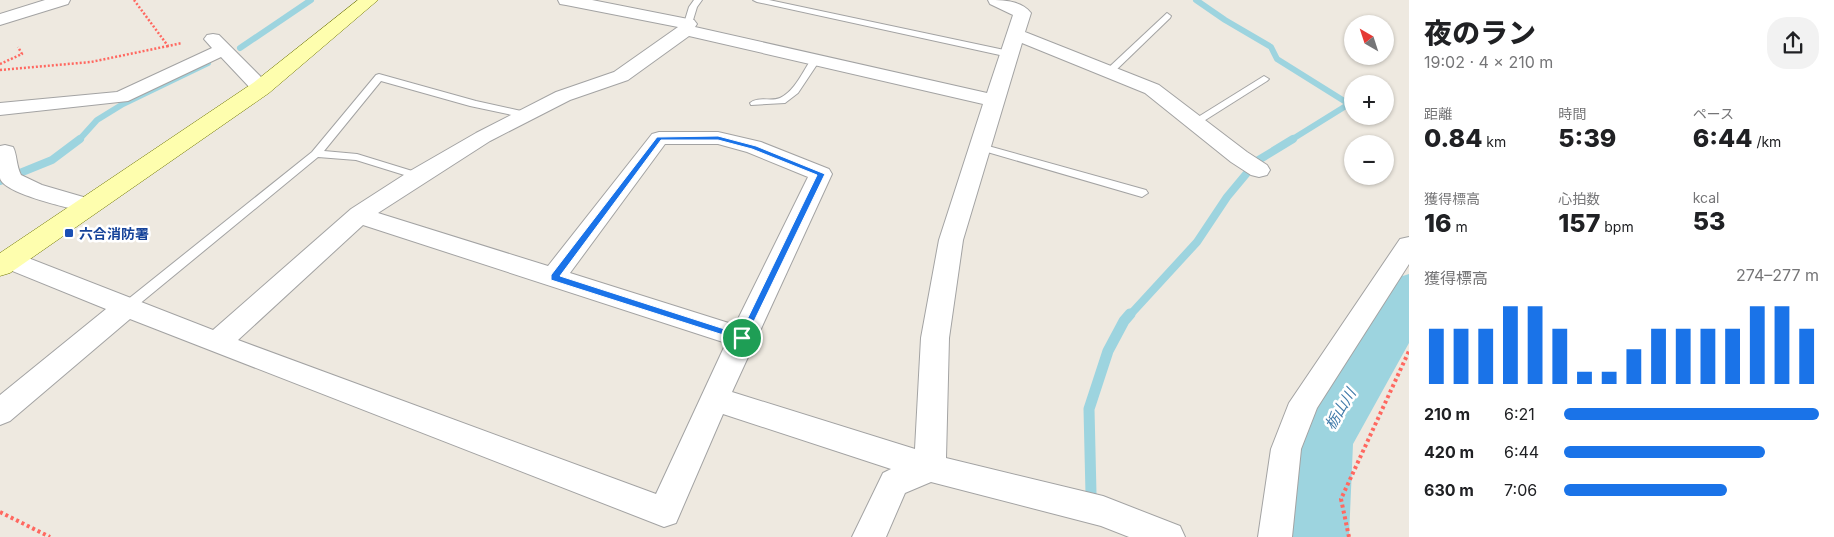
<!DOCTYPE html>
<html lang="ja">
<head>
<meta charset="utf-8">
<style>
  :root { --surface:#fff; --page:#f2f2f2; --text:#202124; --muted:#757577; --accent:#1a73e8 }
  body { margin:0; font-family:Inter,"Noto Sans JP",sans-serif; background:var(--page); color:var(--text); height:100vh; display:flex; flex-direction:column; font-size:19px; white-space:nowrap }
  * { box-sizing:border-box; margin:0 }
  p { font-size:16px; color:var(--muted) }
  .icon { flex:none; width:28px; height:28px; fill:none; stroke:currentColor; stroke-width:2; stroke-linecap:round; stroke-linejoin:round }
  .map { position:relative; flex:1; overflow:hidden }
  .sheet { display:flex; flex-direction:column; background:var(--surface); width:425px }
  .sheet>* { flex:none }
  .needle { width:32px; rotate:321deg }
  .fabs { position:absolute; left:1344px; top:15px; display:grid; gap:10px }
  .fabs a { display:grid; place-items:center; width:50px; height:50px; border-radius:50%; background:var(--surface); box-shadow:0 1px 4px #0004; font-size:25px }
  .pin { position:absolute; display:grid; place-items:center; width:42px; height:42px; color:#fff; margin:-21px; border:2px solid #fff; border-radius:50%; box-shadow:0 1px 5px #0007 }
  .round { display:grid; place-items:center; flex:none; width:52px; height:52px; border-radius:20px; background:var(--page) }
  .head { display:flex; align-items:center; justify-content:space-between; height:85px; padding:0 15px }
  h1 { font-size:28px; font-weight:800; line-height:38px }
  .metrics { display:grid; grid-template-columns:repeat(3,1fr); gap:8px; height:85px; padding:5px 15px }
  .metrics div { display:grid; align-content:center }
  .metrics b { font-size:25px; font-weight:800 }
  .metrics small { font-size:14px; font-weight:400 }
  .metrics p { font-size:14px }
  .chart { height:140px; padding:10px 15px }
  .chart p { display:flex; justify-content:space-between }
  .chart svg { width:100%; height:90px; margin-top:5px; stroke:var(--accent); stroke-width:6 }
  ul { padding:0 15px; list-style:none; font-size:16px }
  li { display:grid; grid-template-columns:80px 60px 1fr; align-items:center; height:38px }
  li i { height:12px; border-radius:6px; background:var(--accent) }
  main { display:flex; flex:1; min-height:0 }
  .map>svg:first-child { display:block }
</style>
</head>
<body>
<main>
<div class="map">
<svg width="1409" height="537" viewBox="0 0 1409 537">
  <rect width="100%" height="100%" fill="#eee9e0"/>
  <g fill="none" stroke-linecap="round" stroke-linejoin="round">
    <g stroke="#9dd4df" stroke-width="6">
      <polyline points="1196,0 1225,20 1271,47 1277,59 1349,104 1291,140"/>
      <polyline points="240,48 311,0"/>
      <polyline points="79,140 97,120 123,104 208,63"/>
    </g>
    <g stroke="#9dd4df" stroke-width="8">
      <polyline points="0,181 52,160 80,139"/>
      <polyline points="1129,316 1197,242 1227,197 1257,161 1293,139"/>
    </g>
    <polyline stroke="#9dd4df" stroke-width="11" points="1091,494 1089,409 1108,351 1124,321 1130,314"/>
    <polygon fill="#9dd4df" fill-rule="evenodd" points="1409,274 1409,343 1353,444 1349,537 1279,537 1289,441 1298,421 1390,280"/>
    <g stroke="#a3a3a3" stroke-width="2">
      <g id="lane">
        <polygon points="694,0 702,0 697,7 690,30 683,32 682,30 689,7"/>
        <polygon points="753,0 769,0 1009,51 1014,54 1009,57 757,2"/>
        <polygon points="1167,13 1171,16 1170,18 1112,74 1106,74 1106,70"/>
        <path d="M815,57L820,60L798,93L785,103L751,105L750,103C758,96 771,102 780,98C795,91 803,71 812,58Z"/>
        <polygon points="379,74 476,101 530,113 531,115 526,118 470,106 381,81 324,151 357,154 422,174 424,176 422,178 414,178 356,160 318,157 132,310 122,310 120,307 122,304 312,152 376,75"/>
        <polygon points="1264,76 1269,79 1267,81 1199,124 1191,124 1190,122"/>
        <polygon points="981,144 1146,190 1148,193 1142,197 977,149 976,147 977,145"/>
      </g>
    </g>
    <g stroke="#a3a3a3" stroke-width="2">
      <g id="street">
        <polygon points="45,0 70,0 68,4 0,25 0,14"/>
        <path d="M558,0H592L688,19L694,20L697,24L695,27L987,93L1013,15L990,4L988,0C1002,0 1021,0 1031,13L1025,32L1159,85L1247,152L1267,165L1270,170L1267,175L1259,177L1251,175L1231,162L1145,93L1022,43L963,240L949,338L946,458L1103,496L1180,526L1185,537H1129L1101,526L931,482L905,493L886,537H852L883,473L891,469L723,414L676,523L664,527L130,319L10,421L0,425V395L106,309L0,266V254L9,251L18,254L213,330L351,209L410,171L476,133L556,92L614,72L678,27L566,5L560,4ZM689,36L983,104L939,240L921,338L915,449L732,392L832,174L829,169L761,142L718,132H659L652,134L548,266L378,213L490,141L570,100L628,80ZM665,144H718L747,152L808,177L735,325L570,273ZM363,225L726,343L656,494L238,340Z"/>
        <polygon points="213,34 219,35 268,84 271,88 268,92 261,94 254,92 221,57 128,101 0,115 0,103 117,92 212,48 204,39 207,35"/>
        <path d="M5,145L13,147C17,154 16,165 21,175L42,185L97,201L101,206L97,211L89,214L81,211C65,207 3,193 0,178C0,168 0,156 0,146Z"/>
        <polygon points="1409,237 1409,264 1317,408 1301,449 1292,537 1258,537 1271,449 1289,403 1400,239"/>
      </g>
    </g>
    <g stroke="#6e7500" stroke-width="1">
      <polygon id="secondary" points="358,0 378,0 269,93 10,273 0,276 0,253 253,83"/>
    </g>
    <g stroke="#ff6860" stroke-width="2.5" stroke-dasharray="2 2" stroke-linecap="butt">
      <polyline points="134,0 168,46 182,43"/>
      <polyline points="0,64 22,54 18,47"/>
      <polyline points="0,70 91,62 168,46"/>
    </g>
    <g stroke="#ff6860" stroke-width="4" stroke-dasharray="3 3" stroke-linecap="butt">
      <polyline points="0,512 50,537"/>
      <polyline points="1349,537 1341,499 1409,351"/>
    </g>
    <use href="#lane" fill="#fff" fill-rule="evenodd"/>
    <use href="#street" fill="#fff" fill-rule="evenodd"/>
    <use href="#secondary" fill="#fefeae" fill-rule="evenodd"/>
  </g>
  <path fill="#1a73e8" stroke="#fff" fill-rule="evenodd" d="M718,136L756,146L825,174L745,340L742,341L551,280V275L657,137ZM661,140H718L752,149L817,175L740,334L560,276Z"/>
  <rect fill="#1a4fb4" stroke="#fff" stroke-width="2" x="64" y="228" width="10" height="10" rx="2.5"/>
  <g text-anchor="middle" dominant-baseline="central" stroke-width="5" stroke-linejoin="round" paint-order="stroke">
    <g font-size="14" font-weight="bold" fill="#164399" stroke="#fff" text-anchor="start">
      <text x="79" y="233">六合消防署</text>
    </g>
    <g font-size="15" font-style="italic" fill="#407aa9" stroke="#fff">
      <text transform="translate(1340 409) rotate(-59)">栃山川</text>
    </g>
  </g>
</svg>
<div class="fabs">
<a><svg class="needle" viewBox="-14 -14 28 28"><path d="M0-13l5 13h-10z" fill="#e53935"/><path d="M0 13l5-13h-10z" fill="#757577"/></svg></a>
<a>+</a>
<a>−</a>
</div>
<div class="pin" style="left:742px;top:338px;background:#1e9e55"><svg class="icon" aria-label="arrive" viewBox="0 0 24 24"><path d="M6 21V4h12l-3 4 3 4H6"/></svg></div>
</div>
<section class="sheet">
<div class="head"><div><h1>夜のラン</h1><p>19:02 · 4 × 210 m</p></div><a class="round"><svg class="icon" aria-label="share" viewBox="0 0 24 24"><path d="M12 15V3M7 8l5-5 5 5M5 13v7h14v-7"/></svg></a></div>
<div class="metrics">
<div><p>距離</p><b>0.84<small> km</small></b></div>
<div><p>時間</p><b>5:39</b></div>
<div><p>ペース</p><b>6:44<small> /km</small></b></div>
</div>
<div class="metrics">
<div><p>獲得標高</p><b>16<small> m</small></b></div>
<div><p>心拍数</p><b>157<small> bpm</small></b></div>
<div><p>kcal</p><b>53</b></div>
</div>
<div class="chart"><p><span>獲得標高</span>274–277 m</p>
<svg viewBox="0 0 160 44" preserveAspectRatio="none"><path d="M5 44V17M15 44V17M25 44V17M35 44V6M45 44V6M55 44V17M65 44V38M75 44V38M85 44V27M95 44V17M105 44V17M115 44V17M125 44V17M135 44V6M145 44V6M155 44V17"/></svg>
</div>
<ul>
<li><b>210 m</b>6:21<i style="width:100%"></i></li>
<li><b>420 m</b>6:44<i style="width:79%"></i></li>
<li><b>630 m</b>7:06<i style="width:64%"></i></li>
</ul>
</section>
</main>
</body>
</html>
